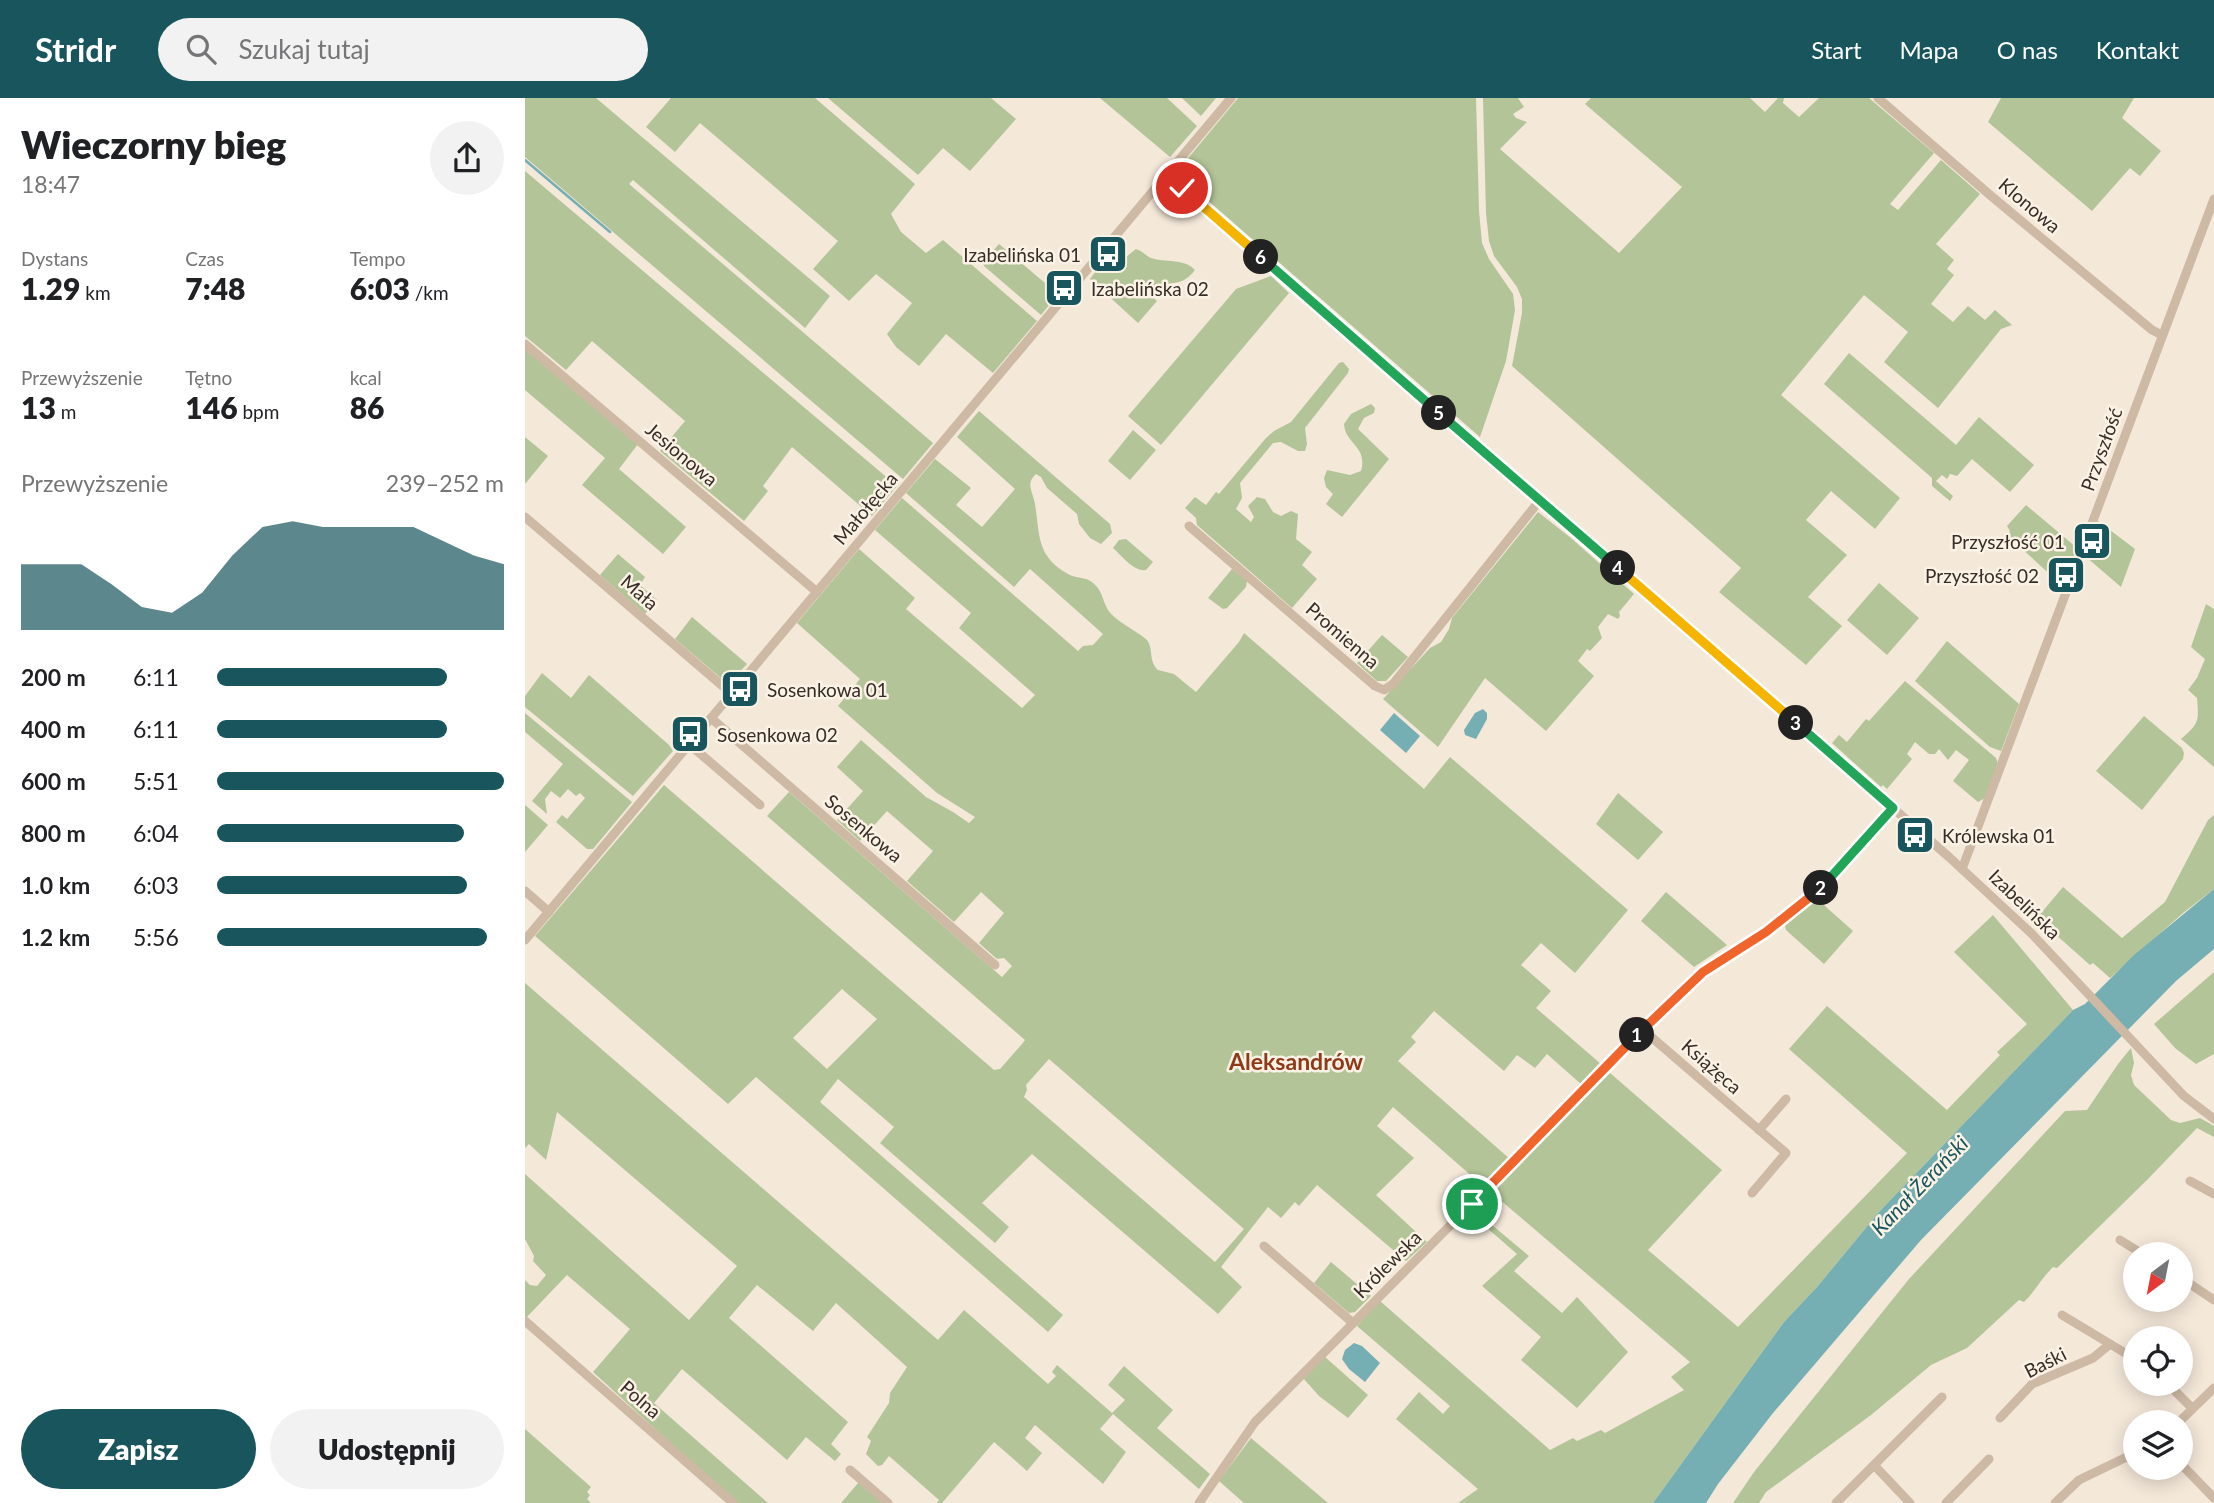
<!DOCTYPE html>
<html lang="pl">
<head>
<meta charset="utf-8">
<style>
  :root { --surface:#fff; --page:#f2f2f2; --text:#202124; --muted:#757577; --accent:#18555d }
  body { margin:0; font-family:Lato,sans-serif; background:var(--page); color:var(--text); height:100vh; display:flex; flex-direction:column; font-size:26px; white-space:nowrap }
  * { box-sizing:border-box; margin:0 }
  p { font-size:23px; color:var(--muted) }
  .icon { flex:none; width:38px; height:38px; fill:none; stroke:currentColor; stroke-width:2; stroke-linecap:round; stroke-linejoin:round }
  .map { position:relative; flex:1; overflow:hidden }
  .side { display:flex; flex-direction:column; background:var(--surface); width:525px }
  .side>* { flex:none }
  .needle { width:46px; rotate:212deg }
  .buttons { position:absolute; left:1598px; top:1144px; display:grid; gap:14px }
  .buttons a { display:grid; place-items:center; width:70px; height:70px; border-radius:50%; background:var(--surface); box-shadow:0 4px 18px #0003; font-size:35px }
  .pin { position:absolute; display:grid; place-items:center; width:60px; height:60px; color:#fff; margin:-30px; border:4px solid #fff; border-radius:50%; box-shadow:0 2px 7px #0007 }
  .km { position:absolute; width:35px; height:35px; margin:-18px; border-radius:50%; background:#222; color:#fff; font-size:19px; line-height:35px; text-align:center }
  .round { display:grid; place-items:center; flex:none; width:74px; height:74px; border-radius:37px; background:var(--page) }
  .overview { display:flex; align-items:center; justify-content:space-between; height:119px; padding:0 21px }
  h1 { font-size:38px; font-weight:800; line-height:52px }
  .stats { display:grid; grid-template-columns:repeat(3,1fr); gap:10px; height:119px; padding:7px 21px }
  .stats div { display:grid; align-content:center }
  .stats b { font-size:30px; font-weight:800 }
  .stats small { font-size:19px; font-weight:400 }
  .stats p { font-size:19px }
  .chart { height:196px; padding:14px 21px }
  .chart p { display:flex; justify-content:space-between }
  .chart svg { width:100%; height:126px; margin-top:7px; fill:var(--accent); opacity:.7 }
  .action { display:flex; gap:14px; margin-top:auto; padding:14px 21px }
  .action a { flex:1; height:80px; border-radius:42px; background:var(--accent); color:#fff; font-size:28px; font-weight:800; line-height:80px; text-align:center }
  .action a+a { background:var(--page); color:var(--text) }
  ul { padding:0 21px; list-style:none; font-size:23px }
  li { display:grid; grid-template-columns:112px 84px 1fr; align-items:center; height:52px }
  li i { height:18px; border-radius:9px; background:var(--accent) }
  header { display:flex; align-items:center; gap:42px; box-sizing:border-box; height:98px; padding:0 35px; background:var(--accent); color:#fff }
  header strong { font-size:33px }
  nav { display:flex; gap:38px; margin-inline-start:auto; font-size:24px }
  .search { width:490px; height:63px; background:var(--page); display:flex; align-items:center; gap:18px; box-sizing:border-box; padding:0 24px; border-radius:38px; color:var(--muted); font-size:26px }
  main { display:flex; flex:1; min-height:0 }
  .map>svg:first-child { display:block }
</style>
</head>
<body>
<header>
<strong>Stridr</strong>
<div class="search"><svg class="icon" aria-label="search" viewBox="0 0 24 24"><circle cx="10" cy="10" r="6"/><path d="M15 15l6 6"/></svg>Szukaj tutaj</div>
<nav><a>Start</a><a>Mapa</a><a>O nas</a><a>Kontakt</a></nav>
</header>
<main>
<section class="side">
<div class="overview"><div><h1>Wieczorny bieg</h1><p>18:47</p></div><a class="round"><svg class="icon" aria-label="share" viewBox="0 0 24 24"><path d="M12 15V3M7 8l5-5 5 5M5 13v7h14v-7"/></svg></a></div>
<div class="stats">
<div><p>Dystans</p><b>1.29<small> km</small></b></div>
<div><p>Czas</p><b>7:48</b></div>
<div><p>Tempo</p><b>6:03<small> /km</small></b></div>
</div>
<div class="stats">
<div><p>Przewyższenie</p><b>13<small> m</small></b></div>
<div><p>Tętno</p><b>146<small> bpm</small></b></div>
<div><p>kcal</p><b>86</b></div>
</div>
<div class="chart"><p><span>Przewyższenie</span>239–252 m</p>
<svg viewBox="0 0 160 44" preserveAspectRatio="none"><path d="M0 44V21L10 21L20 21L30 28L40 36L50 38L60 31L70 18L80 8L90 6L100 8L110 8L120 8L130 8L140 13L150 18L160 21V44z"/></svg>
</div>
<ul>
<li><b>200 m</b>6:11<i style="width:80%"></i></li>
<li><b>400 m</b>6:11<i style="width:80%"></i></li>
<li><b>600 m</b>5:51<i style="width:100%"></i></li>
<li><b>800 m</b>6:04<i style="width:86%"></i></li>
<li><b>1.0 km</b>6:03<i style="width:87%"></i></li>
<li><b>1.2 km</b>5:56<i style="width:94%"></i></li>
</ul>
<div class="action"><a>Zapisz</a><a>Udostępnij</a></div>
</section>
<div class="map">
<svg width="1689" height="1405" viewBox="0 0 1689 1405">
  <rect width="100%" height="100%" fill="#f4e8d9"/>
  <g fill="#b3c498" fill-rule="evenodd">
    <polygon points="0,0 71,0 305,198 280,230 108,82 104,86 408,345 378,381 0,59"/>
    <polygon points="146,0 290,0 390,86 366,116 376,134 401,155 418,142 512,223 468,275 421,236 394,268 371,249 362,236 387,205 351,176 324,203 288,171 313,143 175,25 150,54 121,29"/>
    <polygon points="303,0 466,0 491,21 445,73 418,50 393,77"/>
    <polygon points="575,0 642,0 672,28 645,59"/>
    <polygon points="657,0 691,0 676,18"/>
    <polygon points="713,0 951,0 954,113 957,145 964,161 988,196 990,212 981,263 955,339 680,100 663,81 660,64"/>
    <polygon points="958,0 993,0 999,9 988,16 991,20 1002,24 975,51 1094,155 1157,89 1060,6 1066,0 1225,0 1240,14 1253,0 1259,0 1258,5 1274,19 1294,0 1344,0 1409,55 1365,106 1373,112 1416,62 1455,96 1411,146 1429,162 1422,171 1429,177 1406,206 1428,224 1443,208 1460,222 1470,212 1487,227 1476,231 1413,310 1359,264 1383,234 1339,197 1256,297 1375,400 1350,431 1306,393 1281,422 1322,457 1283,499 1317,528 1281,567 1194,494 1216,470 987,268 997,215 997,201 992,189 969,158 964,143 961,115"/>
    <polygon points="1476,0 1609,0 1597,20 1636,53 1615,78 1605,70 1567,113 1463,24"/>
    <polygon points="0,73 372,388 347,418 267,349 238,388 243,393 219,423 135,353 160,323 67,243 41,272 0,238"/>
    <polygon points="474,146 533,196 516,217 459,168 458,164"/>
    <path d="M611,151C618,153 621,158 626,160C641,165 659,160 670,172C653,194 642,177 625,197L632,203L613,225L565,181L581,159L594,170L601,159Z"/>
    <polygon points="746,178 764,195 636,347 603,318 711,191"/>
    <polygon points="0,250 113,346 94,371 161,429 138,456 57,387 80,360 0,292"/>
    <polygon points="1324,255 1431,347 1454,319 1509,367 1485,394 1447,361 1432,378 1425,376 1422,381 1417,377 1411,383 1428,398 1425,403 1407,388 1407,380 1299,286"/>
    <polygon points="818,264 824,271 823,275 780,330 782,346 780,353 773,353 756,344 748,345 715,385 717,400 711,411 726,424 729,419 723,408 732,399 740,401 748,414 756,418 766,413 773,416 771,441 787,454 777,467 792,481 767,510 672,427 671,420 660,410 670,399 681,407 691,394 694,396 741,340 749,333 766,324 814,265"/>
    <path d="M846,306L850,310L849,315L839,320L833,331L864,361L817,419L801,406L808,396L801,389L799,380L802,372L825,377L836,373C843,348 820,346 819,326L826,316Z"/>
    <path d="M454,313L585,426L587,435L576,446L565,440L554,426L552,416L522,390L516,379L511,376C500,386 508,394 510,406C515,437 511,458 543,476C551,481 560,478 568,485C578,493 577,502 583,512C590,523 612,533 622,542C629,552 623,562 633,572L649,576L671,594L714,544L719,535L899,691L925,659L1103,812L1050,875L1016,845L996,867L1026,893L1011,910L1076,966L1057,987L1022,956L1010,970L992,957L979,973L909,913L886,939L891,944L873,963L985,1061L958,1088L868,1009L852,1028L889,1060L851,1097L902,1144L881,1163L792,1087L774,1108L770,1104L756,1120L743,1109L696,1169L717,1189L693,1216L507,1056L457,1105L484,1129L470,1145L355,1045L369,1029L313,981L295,1004L538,1217L523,1234L231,979L203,1006L10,838L139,687L469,972L475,971L497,946L500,942L242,718L264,694L477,879L487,868L479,860L472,861L454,845L479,815L456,794L429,824L382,783L408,753L362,713L335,743L312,722L338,693L312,669L336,642L401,699L428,714L444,725L450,719L412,695L313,608L335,581L272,525L334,451L390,500L381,511L497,610L510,597L434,530L446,515L350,432L377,400L553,553L558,548L568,547L578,536L505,471L489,489L381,395L410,361L446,390L431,407L457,429L490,391L432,339ZM317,891L352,921L302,971L268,940ZM524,961L719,1131L690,1164L499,999L502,992L501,987Z"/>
    <polygon points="608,332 631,352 605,382 583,363"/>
    <polygon points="0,339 23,358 0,386"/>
    <polygon points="1501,407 1552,450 1538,484 1531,482 1483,438 1485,433 1482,428"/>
    <polygon points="1013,414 1046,440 1109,496 1094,514 1095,518 1093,521 1083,516 1073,529 1077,540 1065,553 1062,551 1053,563 1069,578 1021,633 960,580 913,649 858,601 905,550 916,544 924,531 927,520"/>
    <polygon points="1573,423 1610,451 1596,489 1560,458"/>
    <path d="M601,441L628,464L621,472C609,474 597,458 588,450L594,442Z"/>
    <polygon points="93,456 120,479 115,487 132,502 120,516 75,477"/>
    <polygon points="707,471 722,483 721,489 702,510 698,511 683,500"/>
    <polygon points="1354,485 1394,520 1362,557 1322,522"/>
    <path d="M1681,506L1689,511V669L1656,641C1674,626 1674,623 1672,600L1663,592L1672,580L1680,561L1666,549Z"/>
    <polygon points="167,519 222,566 203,586 150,541"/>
    <polygon points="857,537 883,559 861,583 852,583 832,565"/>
    <polygon points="1422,543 1494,606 1476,653 1465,649 1390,583"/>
    <polygon points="17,575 46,600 64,577 144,647 148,653 108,698 0,609 0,598"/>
    <polygon points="1380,583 1471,660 1473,666 1460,700 1453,704 1428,683 1444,662 1431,652 1423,662 1414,651 1410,656 1404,656 1390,644 1382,656 1387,661 1362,691 1358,687 1356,689 1307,645 1314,637 1322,644 1341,621 1344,623"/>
    <polygon points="0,615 107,704 68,751 62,751 31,724 37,717 42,721 60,700 55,695 51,698 43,691 35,700 26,693 20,701 22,716 7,703 38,666 0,634"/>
    <polygon points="1619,618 1657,650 1659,655 1658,661 1617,712 1571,673"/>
    <polygon points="1093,695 1138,734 1113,762 1071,726"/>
    <polygon points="0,707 23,727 0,754"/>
    <polygon points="1689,717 1689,791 1658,815 1585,880 1568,865 1565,867 1512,820 1538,789 1597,840 1640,804 1683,722"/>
    <polygon points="1141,794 1202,847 1169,869 1116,823"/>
    <polygon points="1291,800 1328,833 1299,866 1261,832 1260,828"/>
    <polygon points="1468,817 1548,912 1354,1114 1292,1189 1259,1224 1128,1405 933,1405 953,1391 871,1321 894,1294 918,1316 925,1308 832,1228 855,1203 1025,1352 1048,1340 1052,1343 1076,1332 1080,1335 1159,1292 1146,1279 1165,1264 967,1095 1085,975 1197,1072 1123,1152 1213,1229 1382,1055 1264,951 1302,908 1422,1012 1475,957 1472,954 1502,926 1429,854"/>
    <polygon points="1689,874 1689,956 1671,966 1650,950 1629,926"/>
    <polygon points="0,885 413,1242 439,1212 523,1286 531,1278 527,1274 532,1267 587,1315 600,1302 583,1287 599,1268 648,1312 632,1330 685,1376 674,1391 588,1316 575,1331 601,1354 578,1386 510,1327 500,1340 517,1355 502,1373 469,1344 417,1405 412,1405 414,1402 364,1358 357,1367 353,1368 341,1356 346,1343 342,1339 364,1305 365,1295 382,1269 311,1205 288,1233 232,1187 204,1220 323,1324 306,1346 316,1356 310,1363 281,1339 262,1362 157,1271 129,1305 243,1405 211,1405 68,1274 105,1231 42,1177 0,1221 0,1182 5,1187 12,1188 21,1177 8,1163 9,1158 0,1141 0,1076 164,1222 212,1168 32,1014 21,1062 4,1046 0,1050"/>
    <path d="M1606,950L1609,965L1606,977L1609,987L1646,1022L1655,1025L1675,1020L1689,1028V1039L1672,1030L1622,1082L1532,1170L1528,1169C1517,1180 1510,1193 1499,1204L1494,1202L1442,1250L1406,1267L1346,1317L1241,1394L1234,1405H1208L1229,1374L1384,1181L1540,1013L1562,1012L1593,966Z"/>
    <polygon points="949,1112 1004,1158 989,1173 1037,1215 1052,1199 1103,1254 1052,1310 996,1262 1016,1239 957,1188 992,1156 946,1116"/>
    <polygon points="806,1164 846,1198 830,1214 824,1215 789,1185"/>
    <polygon points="800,1259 843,1297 823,1320 794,1298 778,1280"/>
    <polygon points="0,1331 66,1389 62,1394 65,1397 62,1401 66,1405 0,1405"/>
    <polygon points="726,1340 803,1405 719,1405 694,1383"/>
    <polygon points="334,1384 358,1405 316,1405"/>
  </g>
  <g fill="#75aeb3">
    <polygon points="958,611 962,615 962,621 951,641 940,637 939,632 950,615"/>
    <polygon points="869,615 895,638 881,655 855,632"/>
    <polygon points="1689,791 1689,851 1651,883 1396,1142 1248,1315 1193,1386 1181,1405 1128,1405 1259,1224 1292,1189 1354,1114 1548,912 1560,906 1609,857"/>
    <polygon points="829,1245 837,1248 855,1265 840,1284 824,1271 817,1261 820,1252"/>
  </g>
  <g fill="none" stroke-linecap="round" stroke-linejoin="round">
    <polyline stroke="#75aeb3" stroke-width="2.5" points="0,62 85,134"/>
    <g stroke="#cdb9a4" stroke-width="9">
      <polyline points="1353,0 1465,97 1627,232 1637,237"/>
      <polyline points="642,76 1424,759 1507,836 1659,998 1689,1021"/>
      <polyline points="0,246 292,494"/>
      <polyline points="0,419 207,596"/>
      <polyline points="664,428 850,588 859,592 868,586 1015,402"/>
      <polyline points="186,620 470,867"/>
      <polyline points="164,646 235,707"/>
      <polyline points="1437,771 1689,101"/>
      <polyline points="0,793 24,814"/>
      <polyline points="0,842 706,0"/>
      <polyline points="1117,931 1261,1055 1227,1095"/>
      <polyline points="1234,1032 1261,1001"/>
      <polyline points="1665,1083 1689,1096"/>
      <polyline points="1595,1142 1619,1157"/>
      <polyline points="739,1148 828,1225"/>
      <polyline points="1656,1180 1689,1202"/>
      <polyline points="1537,1217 1610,1261"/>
      <polyline points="0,1223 208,1405"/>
      <polyline points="1643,1286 1667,1310"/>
      <polyline points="1475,1320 1507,1286 1568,1260 1585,1246"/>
      <polyline points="1653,1325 1689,1290"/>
      <polyline points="1656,1366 1689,1400"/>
      <polyline points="1349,1367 1385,1405"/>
      <polyline points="325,1372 363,1405"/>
      <polyline points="674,1405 730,1324 1021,1031 1117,931 1178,874 1241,834 1299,788 1368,710"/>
      <polyline points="1311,1405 1417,1299"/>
      <polyline points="1421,1405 1464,1361"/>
      <polyline points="1530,1405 1554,1382 1610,1355"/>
    </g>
  </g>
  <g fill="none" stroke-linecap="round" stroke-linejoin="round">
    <g stroke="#fff" stroke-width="14">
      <polyline id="split-1" points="947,1106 1112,937"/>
    </g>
    <g stroke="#fff" stroke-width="14">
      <polyline id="split-2" points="1112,937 1178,874 1241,834 1296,790"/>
    </g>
    <g stroke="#fff" stroke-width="14">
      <polyline id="split-3" points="1271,625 1368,710 1296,790"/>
    </g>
    <g stroke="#fff" stroke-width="14">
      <polyline id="split-4" points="1093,470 1271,625"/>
    </g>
    <g stroke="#fff" stroke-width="14">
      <polyline id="split-5" points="914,315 1093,470"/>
    </g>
    <g stroke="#fff" stroke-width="14">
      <polyline id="split-6" points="736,159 914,315"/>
    </g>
    <g stroke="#fff" stroke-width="14">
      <polyline id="split-7" points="657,90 736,159"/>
    </g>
    <use href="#split-1" stroke="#f0652b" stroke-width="9"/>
    <use href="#split-2" stroke="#f0652b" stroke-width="9"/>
    <use href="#split-3" stroke="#22a559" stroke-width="9"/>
    <use href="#split-4" stroke="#f5b400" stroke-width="9"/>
    <use href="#split-5" stroke="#22a559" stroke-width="9"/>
    <use href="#split-6" stroke="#22a559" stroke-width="9"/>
    <use href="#split-7" stroke="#f5b400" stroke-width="9"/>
  </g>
  <defs>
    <g id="bus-square" transform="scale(2.0125)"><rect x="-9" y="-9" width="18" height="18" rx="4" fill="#18555d" stroke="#fbf2e6"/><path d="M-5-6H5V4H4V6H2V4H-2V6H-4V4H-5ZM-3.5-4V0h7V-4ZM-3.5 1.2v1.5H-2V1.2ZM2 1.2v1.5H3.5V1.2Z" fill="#fff"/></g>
  </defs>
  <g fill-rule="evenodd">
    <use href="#bus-square" x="583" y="156"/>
    <use href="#bus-square" x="539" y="190"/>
    <use href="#bus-square" x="1567" y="443"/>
    <use href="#bus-square" x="1541" y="477"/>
    <use href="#bus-square" x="215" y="591"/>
    <use href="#bus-square" x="165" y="636"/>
    <use href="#bus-square" x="1390" y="737"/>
  </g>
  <g text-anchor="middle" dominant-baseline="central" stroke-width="5" stroke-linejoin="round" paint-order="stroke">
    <g font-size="19" fill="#382d26" stroke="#fbf2e6">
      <text transform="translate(1505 107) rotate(40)">Klonowa</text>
      <text transform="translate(1576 351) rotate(-70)">Przyszłość</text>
      <text transform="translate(157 356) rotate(40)">Jesionowa</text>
      <text transform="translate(340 410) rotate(-50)">Małołęcka</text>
      <text transform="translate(115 494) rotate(41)">Mała</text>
      <text transform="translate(818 537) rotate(41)">Promienna</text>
      <text transform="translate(339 730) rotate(40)">Sosenkowa</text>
      <text transform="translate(1500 806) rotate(44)">Izabelińska</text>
      <text transform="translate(1187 968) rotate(41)">Książęca</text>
      <text transform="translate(862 1166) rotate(-45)">Królewska</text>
      <text transform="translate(1520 1264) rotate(-27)">Baśki</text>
      <text transform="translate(116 1301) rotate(41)">Polna</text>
    </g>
    <g font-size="19" fill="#382d26" stroke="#fbf2e6" text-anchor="start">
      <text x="556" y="156" text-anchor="end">Izabelińska 01</text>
      <text x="566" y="190">Izabelińska 02</text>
      <text x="1540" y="443" text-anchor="end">Przyszłość 01</text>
      <text x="1514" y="477" text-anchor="end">Przyszłość 02</text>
      <text x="242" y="591">Sosenkowa 01</text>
      <text x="192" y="636">Sosenkowa 02</text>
      <text x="1417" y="737">Królewska 01</text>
    </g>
    <g font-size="21" font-style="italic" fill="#18555d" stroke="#fbf2e6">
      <text transform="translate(1394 1087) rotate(-46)">Kanał Żerański</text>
    </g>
    <g font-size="23" font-weight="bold" fill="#8e3a18" stroke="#fbf2e6">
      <text x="771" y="963">Aleksandrów</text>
    </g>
  </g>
</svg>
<div class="buttons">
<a><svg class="needle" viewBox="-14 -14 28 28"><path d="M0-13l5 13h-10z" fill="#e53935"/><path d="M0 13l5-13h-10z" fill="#757577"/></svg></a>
<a><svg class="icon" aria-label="locate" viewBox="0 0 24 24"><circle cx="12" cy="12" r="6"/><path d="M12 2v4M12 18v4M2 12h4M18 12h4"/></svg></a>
<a><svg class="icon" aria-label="layers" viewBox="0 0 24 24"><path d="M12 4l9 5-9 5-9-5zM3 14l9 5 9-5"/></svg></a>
</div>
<div class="pin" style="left:947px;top:1106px;background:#1e9e55"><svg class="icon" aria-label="arrive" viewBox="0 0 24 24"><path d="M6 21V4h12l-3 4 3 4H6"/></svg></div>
<div class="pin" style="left:657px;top:90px;background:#d93025"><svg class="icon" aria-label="check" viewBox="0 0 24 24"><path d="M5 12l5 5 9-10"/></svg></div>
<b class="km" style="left:1112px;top:937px">1</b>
<b class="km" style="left:1296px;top:790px">2</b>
<b class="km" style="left:1271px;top:625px">3</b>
<b class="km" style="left:1093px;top:470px">4</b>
<b class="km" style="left:914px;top:315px">5</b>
<b class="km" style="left:736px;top:159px">6</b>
</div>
</main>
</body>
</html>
